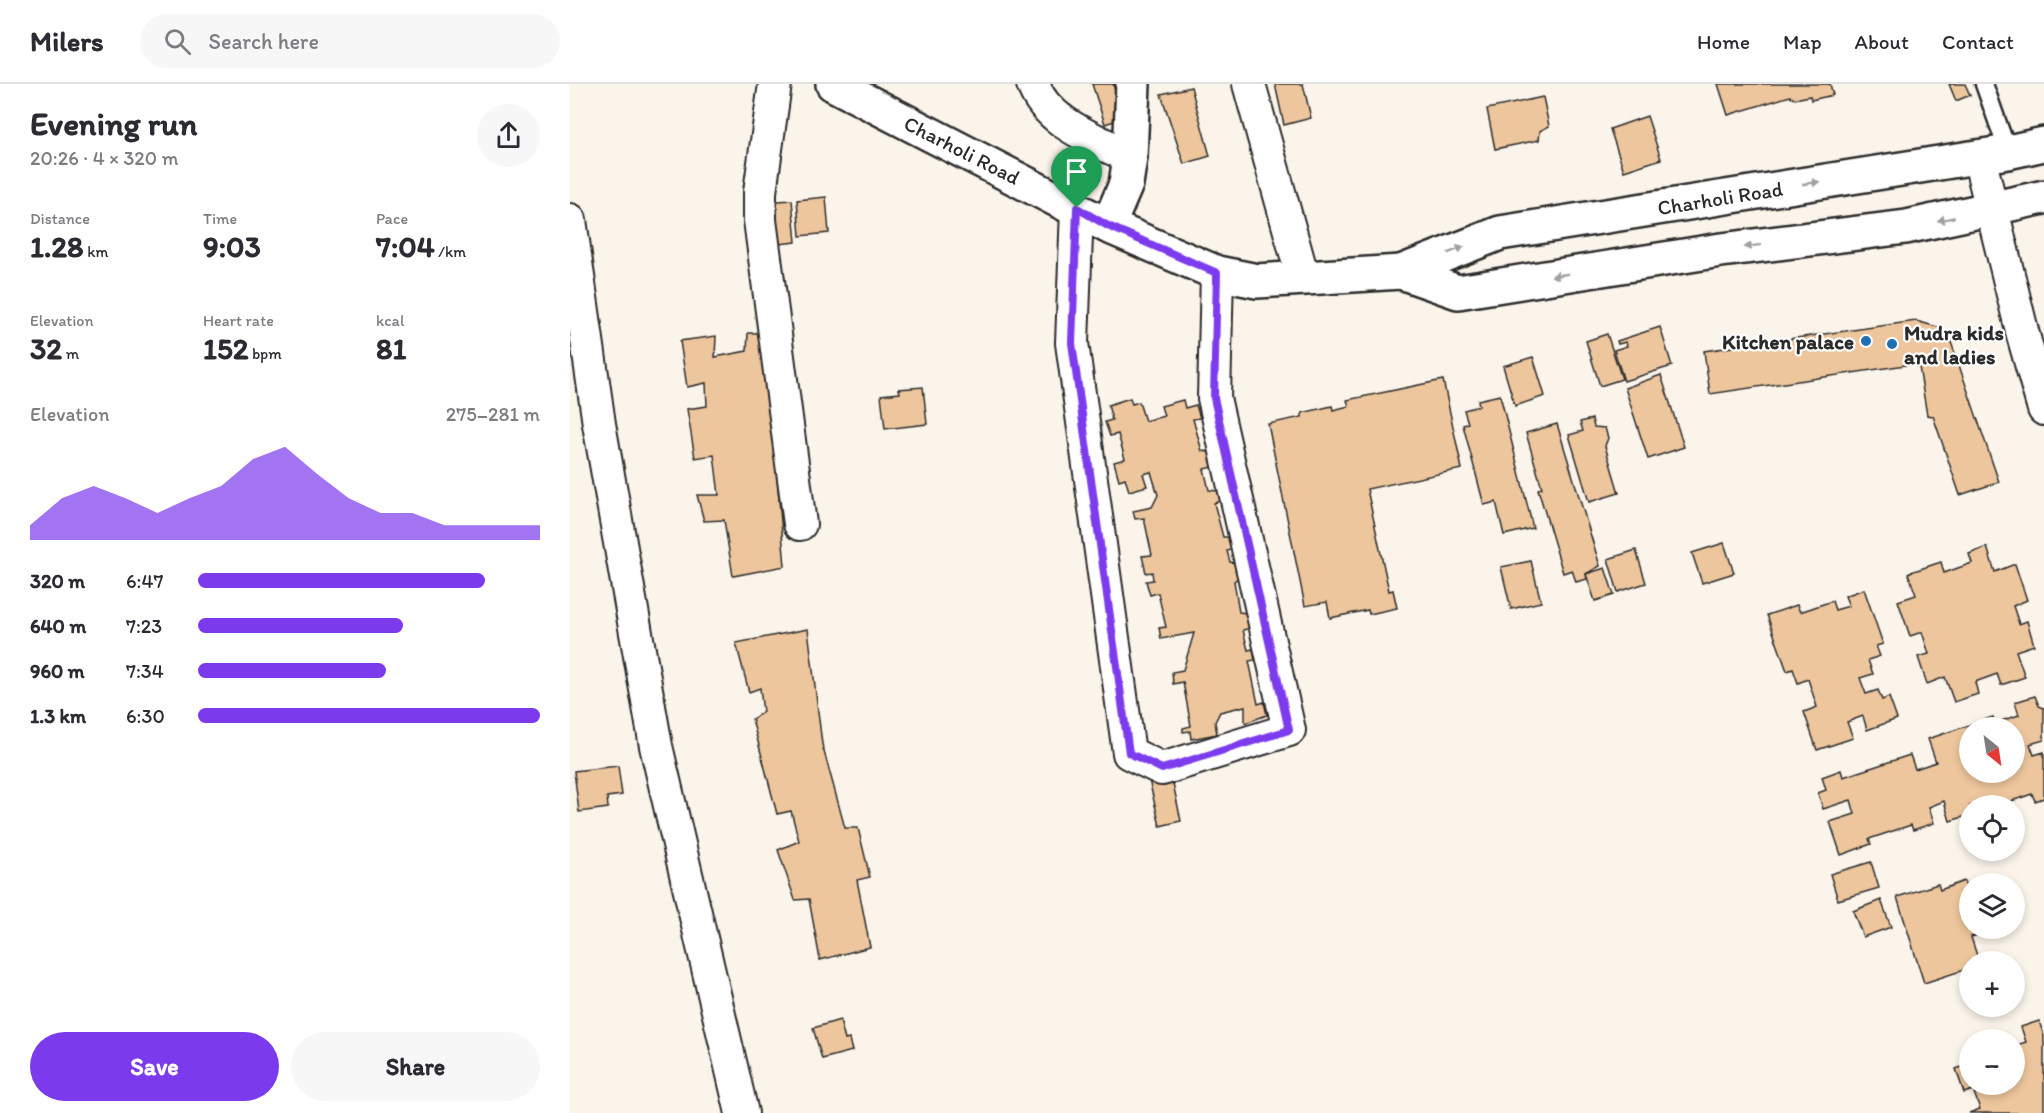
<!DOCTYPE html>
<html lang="en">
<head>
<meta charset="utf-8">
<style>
  :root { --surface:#fff; --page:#f7f7f7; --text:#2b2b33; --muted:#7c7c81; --line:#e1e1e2; --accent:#7c3aed }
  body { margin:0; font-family:Itim,sans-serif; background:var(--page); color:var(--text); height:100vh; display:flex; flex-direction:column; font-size:22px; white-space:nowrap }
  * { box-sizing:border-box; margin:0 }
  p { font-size:20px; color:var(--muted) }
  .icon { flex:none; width:33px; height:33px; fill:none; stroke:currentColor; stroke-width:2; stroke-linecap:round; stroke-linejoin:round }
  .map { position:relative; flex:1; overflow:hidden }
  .sheet { display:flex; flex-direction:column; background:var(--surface); width:570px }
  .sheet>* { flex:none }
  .needle { width:39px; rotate:150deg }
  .controls { position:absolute; left:1389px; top:633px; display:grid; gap:12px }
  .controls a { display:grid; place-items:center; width:66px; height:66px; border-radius:50%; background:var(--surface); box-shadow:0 3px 9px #0003; font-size:30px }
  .pin { position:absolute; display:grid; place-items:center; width:51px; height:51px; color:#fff; margin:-62px -26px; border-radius:50% 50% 50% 0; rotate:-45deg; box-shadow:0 0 6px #0007 }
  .pin .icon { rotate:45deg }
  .round { display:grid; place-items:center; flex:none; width:63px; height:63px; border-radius:32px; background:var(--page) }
  .summary { display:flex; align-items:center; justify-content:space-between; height:102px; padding:0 30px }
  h1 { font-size:33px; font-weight:800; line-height:45px }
  .metrics { display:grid; grid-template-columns:repeat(3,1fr); gap:9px; height:102px; padding:6px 30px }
  .metrics div { display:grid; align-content:center }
  .metrics b { font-size:30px; font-weight:800 }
  .metrics small { font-size:16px; font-weight:400 }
  .metrics p { font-size:16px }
  .chart { height:168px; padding:12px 30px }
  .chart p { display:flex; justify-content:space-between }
  .chart svg { width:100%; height:108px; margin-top:6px; fill:var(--accent); opacity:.7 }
  .cta { display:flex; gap:12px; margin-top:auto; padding:12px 30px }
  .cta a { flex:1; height:69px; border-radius:36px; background:var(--accent); color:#fff; font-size:24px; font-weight:800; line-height:69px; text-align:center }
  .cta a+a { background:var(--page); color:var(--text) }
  ul { padding:0 30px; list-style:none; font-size:20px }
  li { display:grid; grid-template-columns:96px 72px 1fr; align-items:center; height:45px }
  li i { height:15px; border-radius:8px; background:var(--accent) }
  header { display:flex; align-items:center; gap:36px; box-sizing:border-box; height:84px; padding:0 30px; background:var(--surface); border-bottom:2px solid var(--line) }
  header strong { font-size:28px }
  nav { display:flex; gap:33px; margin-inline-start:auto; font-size:21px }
  .search { width:420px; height:54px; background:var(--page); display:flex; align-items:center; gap:15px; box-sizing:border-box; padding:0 21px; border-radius:33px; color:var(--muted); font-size:22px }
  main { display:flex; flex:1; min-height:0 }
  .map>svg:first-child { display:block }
</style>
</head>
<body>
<header>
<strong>Milers</strong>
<div class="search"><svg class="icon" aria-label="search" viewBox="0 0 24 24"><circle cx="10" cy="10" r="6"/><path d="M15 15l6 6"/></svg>Search here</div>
<nav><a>Home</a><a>Map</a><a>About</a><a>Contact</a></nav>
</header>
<main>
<section class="sheet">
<div class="summary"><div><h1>Evening run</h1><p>20:26 · 4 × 320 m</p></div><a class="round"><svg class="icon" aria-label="share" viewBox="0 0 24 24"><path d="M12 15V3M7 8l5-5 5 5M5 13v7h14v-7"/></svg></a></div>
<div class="metrics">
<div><p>Distance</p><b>1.28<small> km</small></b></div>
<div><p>Time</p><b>9:03</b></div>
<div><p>Pace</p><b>7:04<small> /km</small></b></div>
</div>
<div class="metrics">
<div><p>Elevation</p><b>32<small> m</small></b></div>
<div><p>Heart rate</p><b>152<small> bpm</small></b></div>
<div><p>kcal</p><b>81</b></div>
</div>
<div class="chart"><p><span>Elevation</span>275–281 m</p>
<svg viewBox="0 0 160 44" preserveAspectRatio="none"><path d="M0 44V38L10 27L20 22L30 27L40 33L50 27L60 22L70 11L80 6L90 17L100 27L110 33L120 33L130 38L140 38L150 38L160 38V44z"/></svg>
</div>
<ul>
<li><b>320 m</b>6:47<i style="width:84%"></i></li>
<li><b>640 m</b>7:23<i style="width:60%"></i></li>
<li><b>960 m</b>7:34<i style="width:55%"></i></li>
<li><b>1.3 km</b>6:30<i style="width:100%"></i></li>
</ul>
<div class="cta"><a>Save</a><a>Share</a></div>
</section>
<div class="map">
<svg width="1474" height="1029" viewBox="0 0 1474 1029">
  <rect width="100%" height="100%" fill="#fbf4eb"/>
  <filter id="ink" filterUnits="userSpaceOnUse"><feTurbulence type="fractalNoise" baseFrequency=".0167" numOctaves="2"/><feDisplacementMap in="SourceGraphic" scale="12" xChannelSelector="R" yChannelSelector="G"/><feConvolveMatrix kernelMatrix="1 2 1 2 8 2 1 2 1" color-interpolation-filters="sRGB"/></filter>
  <g filter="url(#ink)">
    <g fill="#edc69d" stroke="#2b2b2b" stroke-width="1.5" fill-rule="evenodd">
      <polygon points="522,0 543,0 553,34 535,40"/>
      <polygon points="705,0 733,0 741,34 714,41"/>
      <polygon points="1148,0 1260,0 1263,11 1241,16 1240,12 1225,15 1220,12 1158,31"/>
      <polygon points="1379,0 1395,0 1400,11 1386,17"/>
      <polygon points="621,3 640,72 614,80 591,10"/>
      <polygon points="973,13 979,42 970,47 969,56 925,65 917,25"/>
      <polygon points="1077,32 1091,75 1054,87 1040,45"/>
      <polygon points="256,113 259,149 230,152 227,116"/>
      <polygon points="222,116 226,158 200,161 195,118"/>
      <polygon points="1346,237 1371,244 1380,255 1429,398 1390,411 1363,332 1357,331 1349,283 1342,280 1140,310 1134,267"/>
      <polygon points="1090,243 1102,282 1054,297 1044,266 1057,262 1056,258 1048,260 1047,257"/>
      <polygon points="178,249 194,249 215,482 163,492 154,436 134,437 127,411 149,411 144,371 125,374 117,325 137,322 136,299 117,303 110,257 146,252 145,273 177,267"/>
      <polygon points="1037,250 1052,295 1030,302 1016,257"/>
      <polygon points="963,273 975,312 945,322 933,282"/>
      <polygon points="1091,291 1114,363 1078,375 1055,304"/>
      <polygon points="873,296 892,385 797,405 819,507 823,506 827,524 799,530 798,526 760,534 757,518 735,522 698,340 732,333 732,329 762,322 763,326 779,322 777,316"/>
      <polygon points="353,303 357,340 315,345 311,311 330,309 329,305"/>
      <polygon points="930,311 963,444 934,451 926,418 914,421 893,341 898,339 894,326 909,322 908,316"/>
      <polygon points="560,314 562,320 569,318 575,337 594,332 591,322 613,316 615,324 626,321 630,334 623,335 632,367 640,368 643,383 634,385 639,406 648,407 651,417 644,419 653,453 660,453 663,465 657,467 660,478 666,479 668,494 664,497 669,528 677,529 680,544 673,546 678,566 683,565 685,576 679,577 688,620 694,618 697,631 675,639 675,622 650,628 645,638 647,650 621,655 620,647 613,648 613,644 621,642 613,598 603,600 602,588 613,586 624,549 591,555 589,544 596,543 588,509 580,511 576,497 583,496 582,488 576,489 572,472 582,471 574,434 565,435 563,427 582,423 588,411 581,388 573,390 577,402 559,407 555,394 549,396 544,378 555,375 548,350 540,352 535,338 542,336 538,321"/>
      <polygon points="1022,335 1024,343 1035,344 1038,354 1035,362 1049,409 1019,418 999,351 1013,347 1010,338"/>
      <polygon points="987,340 1030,482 1016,490 1017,495 1006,498 1002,486 993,489 968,405 972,404 956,349"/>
      <polygon points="1154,459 1164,489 1132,499 1122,469"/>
      <polygon points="1417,463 1425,488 1445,480 1457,516 1443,522 1449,540 1457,537 1464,561 1446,567 1455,593 1431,601 1427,590 1405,598 1408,610 1384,618 1375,593 1357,600 1348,573 1359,570 1352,548 1340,552 1328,517 1346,511 1338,489 1371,478 1374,489 1402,479 1399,470"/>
      <polygon points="1066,466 1076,499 1048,508 1038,475"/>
      <polygon points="961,477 971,518 941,525 931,483"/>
      <polygon points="1035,484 1044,511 1025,517 1016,490"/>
      <polygon points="1294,505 1313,560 1306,562 1310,572 1298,576 1303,590 1290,594 1296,610 1308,606 1312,616 1319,613 1327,635 1297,646 1293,632 1277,638 1283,654 1247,666 1234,628 1247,623 1238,595 1228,599 1223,585 1217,587 1197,531 1227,521 1230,528 1262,517 1265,526 1279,522 1275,512"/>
      <polygon points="238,545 252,660 275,744 288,744 300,793 287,796 300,863 250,876 239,815 225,816 208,766 229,757 221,727 207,730 182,635 193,628 190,604 179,608 166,559"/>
      <path d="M1465,612L1469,622L1474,624V656L1460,660L1464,671L1474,668V714L1465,717L1462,710L1427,722H1400V731L1380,737L1374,717L1359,723L1364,739L1343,746L1341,741L1299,755L1301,760L1271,771L1260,738L1285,730L1281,716L1253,725L1248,709L1256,706L1252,693L1271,686L1273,693L1340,671L1345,685L1366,678L1358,655L1423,633L1425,639L1449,631L1445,618ZM1400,644H1444V688H1400Z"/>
      <polygon points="48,682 52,711 37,713 38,724 9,728 4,687"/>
      <polygon points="601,690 611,737 590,742 579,696"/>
      <polygon points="1301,778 1309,804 1268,816 1260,790"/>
      <polygon points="1394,797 1400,814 1400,844 1410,844 1411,850 1401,853 1409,878 1400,878 1400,884 1354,899 1327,813 1368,800 1370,806"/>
      <polygon points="1311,816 1321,843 1293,853 1283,827"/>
      <polygon points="270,936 275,956 279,955 282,967 252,975 243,944"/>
      <polygon points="1469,937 1474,952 1474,1029 1399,1029 1410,1025 1403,1006 1394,1009 1386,985 1400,980 1400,1000 1444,1000 1444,962 1456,958 1451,943"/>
    </g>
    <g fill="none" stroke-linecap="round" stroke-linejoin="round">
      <g stroke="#2b2b2b" stroke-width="21">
        <polyline id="service" points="1414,0 1438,68"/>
      </g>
      <g stroke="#2b2b2b" stroke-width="36">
        <g id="minor">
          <polyline points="205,0 190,108 190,136 230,440"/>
          <path d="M463,0C476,39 527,56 560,73"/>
          <polyline points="679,0 733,194"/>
          <polyline points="1409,73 1453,251 1474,325"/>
          <polyline points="507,125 502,259 559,669 592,685 719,646 644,314 647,189"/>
          <polyline points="0,136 29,340 86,662 172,1029"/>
        </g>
      </g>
      <g stroke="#2b2b2b" stroke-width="38">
        <g id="tertiary">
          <polyline points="263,0 538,142 647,189 687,197 831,188 930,149 1438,68 1474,60"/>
          <polyline points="538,142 556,100 560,73 563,0"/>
          <polyline points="831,188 888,208 1151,166 1336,143 1474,113"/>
        </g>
      </g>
      <use href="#service" stroke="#fff" stroke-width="16"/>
      <use href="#minor" stroke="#fff" stroke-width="32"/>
      <use href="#tertiary" stroke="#fff" stroke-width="33"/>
    </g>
    <defs><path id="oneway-solid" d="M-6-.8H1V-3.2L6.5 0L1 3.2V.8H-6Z" transform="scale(1.5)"/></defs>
    <g fill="#a0a0a0">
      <use href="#oneway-solid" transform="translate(1241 99) rotate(-9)"/>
      <use href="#oneway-solid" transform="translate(1376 135) rotate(168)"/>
      <use href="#oneway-solid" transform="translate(1183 162) rotate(173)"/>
      <use href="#oneway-solid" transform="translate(886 166) rotate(-22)"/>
      <use href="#oneway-solid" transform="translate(990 191) rotate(171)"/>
    </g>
  </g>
  <g fill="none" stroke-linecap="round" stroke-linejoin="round" filter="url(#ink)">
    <g stroke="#fff" stroke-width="12">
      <polygon id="route" points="507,124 538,142 647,189 644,314 719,646 592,685 559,669 502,259"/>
    </g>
    <use href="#route" stroke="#7c3aed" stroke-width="8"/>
  </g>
  <g fill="#1f6fb2" stroke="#fff" stroke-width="2">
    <circle cx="1296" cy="257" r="6"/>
    <circle cx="1322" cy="260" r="6"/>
  </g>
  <g text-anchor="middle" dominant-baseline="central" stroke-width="4.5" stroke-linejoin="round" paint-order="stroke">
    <g font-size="21" fill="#2b2b2b" stroke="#fff">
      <text transform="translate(392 66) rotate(27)">Charholi Road</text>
      <text transform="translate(1150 114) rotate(-9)">Charholi Road</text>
    </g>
    <g font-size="21" font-weight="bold" fill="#2b2b2b" stroke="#fff" text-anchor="start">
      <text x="1334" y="248">Mudra kids<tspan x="1334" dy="24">and ladies</tspan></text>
      <text x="1284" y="257" text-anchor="end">Kitchen palace</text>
    </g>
  </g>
</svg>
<div class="controls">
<a><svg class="needle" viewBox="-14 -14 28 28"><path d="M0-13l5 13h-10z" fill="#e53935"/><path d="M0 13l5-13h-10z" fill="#7c7c81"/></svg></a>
<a><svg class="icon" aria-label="locate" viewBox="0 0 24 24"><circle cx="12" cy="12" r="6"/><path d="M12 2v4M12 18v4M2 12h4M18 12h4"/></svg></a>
<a><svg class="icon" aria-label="layers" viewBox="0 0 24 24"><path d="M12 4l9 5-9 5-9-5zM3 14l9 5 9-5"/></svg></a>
<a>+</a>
<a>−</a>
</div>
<div class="pin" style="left:507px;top:124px;background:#1e9e55"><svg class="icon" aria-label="arrive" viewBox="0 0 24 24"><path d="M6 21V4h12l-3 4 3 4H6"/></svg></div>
</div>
</main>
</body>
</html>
